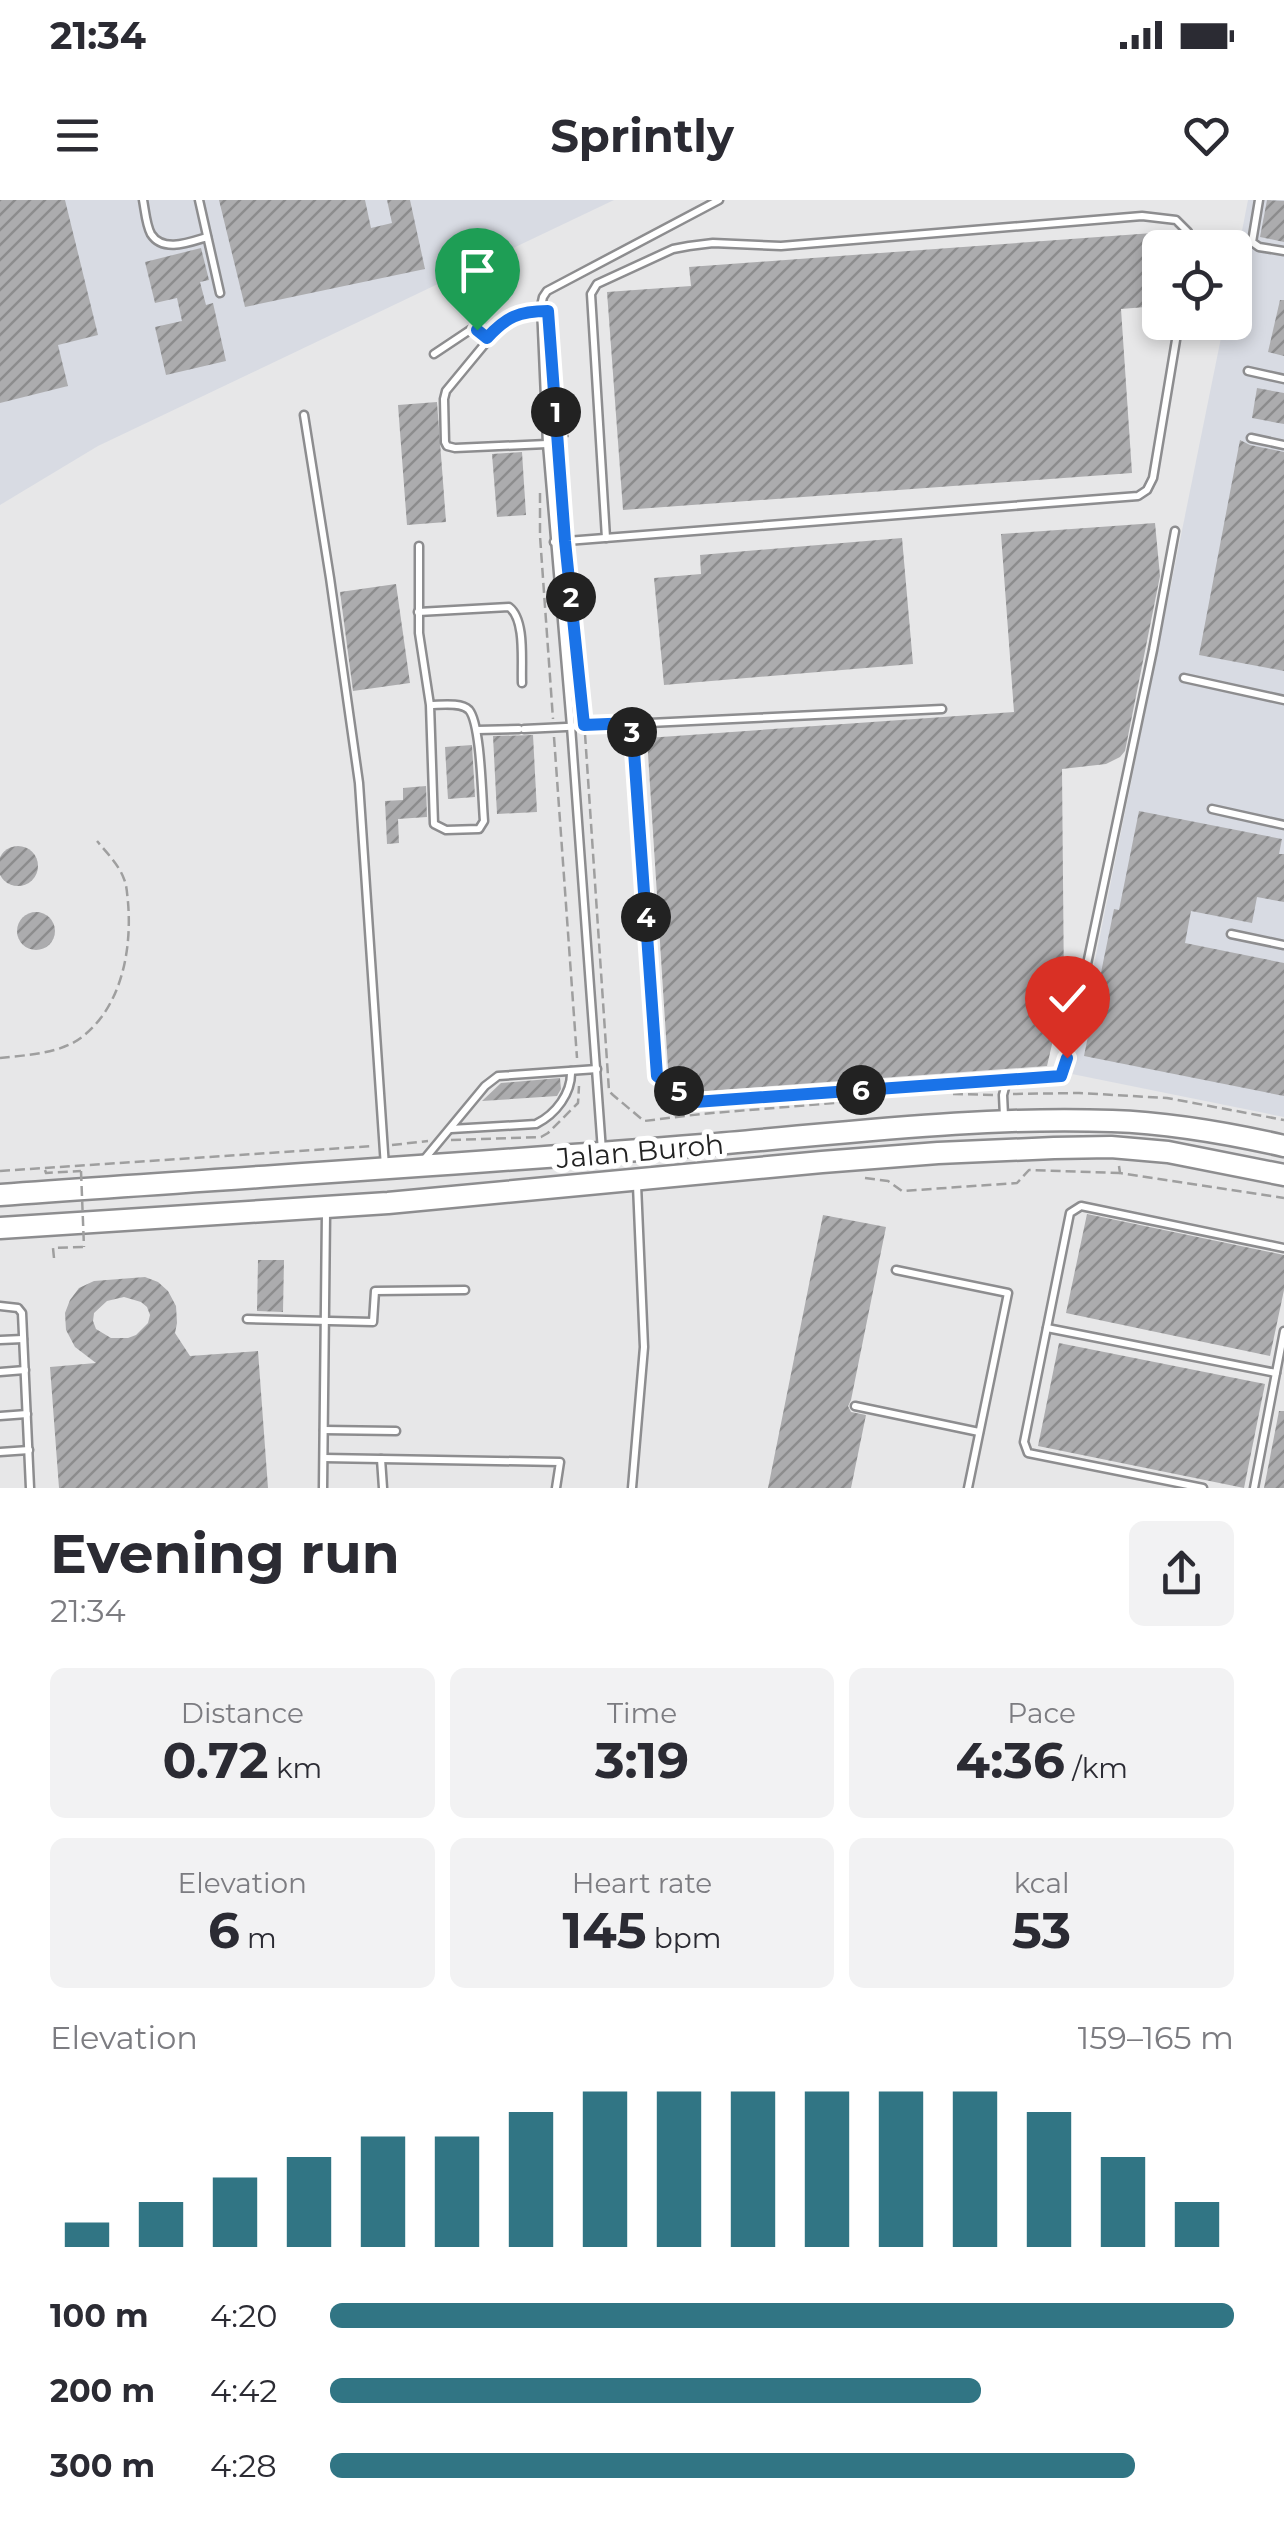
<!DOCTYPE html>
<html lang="en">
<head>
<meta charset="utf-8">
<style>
  :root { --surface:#fff; --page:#f2f2f3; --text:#2b2b33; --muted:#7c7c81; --accent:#317584 }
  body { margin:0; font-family:Montserrat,sans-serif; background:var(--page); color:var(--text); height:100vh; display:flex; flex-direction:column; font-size:38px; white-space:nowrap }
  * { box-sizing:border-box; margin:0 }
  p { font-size:32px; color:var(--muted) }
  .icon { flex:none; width:55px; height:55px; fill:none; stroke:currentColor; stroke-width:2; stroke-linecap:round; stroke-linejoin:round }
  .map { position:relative; height:1288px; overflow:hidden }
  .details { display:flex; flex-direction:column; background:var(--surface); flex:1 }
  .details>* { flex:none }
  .fabs { position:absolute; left:1142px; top:30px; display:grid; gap:20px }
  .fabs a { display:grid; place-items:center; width:110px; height:110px; border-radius:15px; background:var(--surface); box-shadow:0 5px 15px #0003; font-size:50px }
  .pin { position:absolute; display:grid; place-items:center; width:85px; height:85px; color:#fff; margin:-102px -42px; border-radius:50% 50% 50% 0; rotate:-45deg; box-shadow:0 0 10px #0007 }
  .pin .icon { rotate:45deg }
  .km { position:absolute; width:50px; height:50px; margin:-25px; border-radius:50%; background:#222; color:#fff; font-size:28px; line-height:50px; text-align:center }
  .round { display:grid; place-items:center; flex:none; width:105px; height:105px; border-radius:15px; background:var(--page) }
  .summary { display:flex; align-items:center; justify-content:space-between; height:170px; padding:0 50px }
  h1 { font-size:55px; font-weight:700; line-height:75px }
  .stats { display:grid; grid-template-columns:repeat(3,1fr); gap:15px; height:170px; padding:10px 50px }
  .stats div { display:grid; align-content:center; border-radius:15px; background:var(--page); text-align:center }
  .stats b { font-size:50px; font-weight:700 }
  .stats small { font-size:28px; font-weight:400 }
  .stats p { font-size:28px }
  .chart { height:280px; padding:20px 50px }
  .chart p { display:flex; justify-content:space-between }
  .chart svg { width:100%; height:180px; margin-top:10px; stroke:var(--accent); stroke-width:6 }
  ul { padding:0 50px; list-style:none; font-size:32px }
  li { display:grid; grid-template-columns:160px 120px 1fr; align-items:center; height:75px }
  li i { height:25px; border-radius:12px; background:var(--accent) }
  .status { display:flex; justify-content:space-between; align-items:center; height:70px; padding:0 50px; background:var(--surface); direction:ltr }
  .status svg { height:28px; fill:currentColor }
  header { display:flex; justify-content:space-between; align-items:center; height:130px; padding:0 50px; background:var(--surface); font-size:45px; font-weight:700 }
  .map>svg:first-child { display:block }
</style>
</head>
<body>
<div class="status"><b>21:34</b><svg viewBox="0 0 49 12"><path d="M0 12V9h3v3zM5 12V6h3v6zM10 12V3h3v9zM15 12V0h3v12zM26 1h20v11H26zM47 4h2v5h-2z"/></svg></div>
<header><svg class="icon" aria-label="menu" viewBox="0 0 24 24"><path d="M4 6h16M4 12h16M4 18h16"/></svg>Sprintly<svg class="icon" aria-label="heart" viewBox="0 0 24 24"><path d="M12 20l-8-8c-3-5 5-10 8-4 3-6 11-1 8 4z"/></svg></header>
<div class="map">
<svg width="1284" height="1288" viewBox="0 0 1284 1288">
  <defs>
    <pattern id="building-hatch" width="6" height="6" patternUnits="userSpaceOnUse" patternTransform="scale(2.5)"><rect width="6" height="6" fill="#acacae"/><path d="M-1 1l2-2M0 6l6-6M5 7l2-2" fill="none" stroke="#8c8c8d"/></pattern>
  </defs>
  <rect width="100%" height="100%" fill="#e7e7e8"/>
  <g fill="#d8dbe3">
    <polygon points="0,0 614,0 98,246 0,305"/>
    <polygon points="1248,0 1284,0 1284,917 1072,874 1224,123 1235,122 1235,67"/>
  </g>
  <g fill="url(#building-hatch)" fill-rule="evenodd">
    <polygon points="0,0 65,0 98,135 58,145 68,186 0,203"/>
    <polygon points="219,0 365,0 371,28 392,23 387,0 410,0 425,69 245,107"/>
    <polygon points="1267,0 1284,1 1284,42 1260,37"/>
    <polygon points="1153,33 1158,106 1121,109 1132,273 623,310 607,92 691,86 689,67"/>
    <polygon points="201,48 209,80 200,82 206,105 213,103 226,161 166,175 155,127 182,121 177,98 155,103 145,62"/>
    <polygon points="1280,100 1284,100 1284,156 1268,152"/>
    <polygon points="1257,188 1284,193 1284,224 1252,218"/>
    <polygon points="437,202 446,322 407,325 398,205"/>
    <polygon points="1240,240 1250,245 1284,252 1284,471 1199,455"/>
    <polygon points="522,252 526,315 497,317 492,254"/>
    <polygon points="1155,323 1160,376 1125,551 1120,557 1106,564 1062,569 1064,792 1047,866 692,892 687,888 668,868 647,538 1014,512 1001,334"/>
    <polygon points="902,338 913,464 664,485 654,378 701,374 700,355"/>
    <polygon points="396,384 410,483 353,491 340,392"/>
    <polygon points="533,535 537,612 497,614 493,536"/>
    <polygon points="472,545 475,597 448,599 445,547"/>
    <polygon points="426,586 427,617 398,619 399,643 387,644 385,601 403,600 403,588"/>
    <polygon points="1139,611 1282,639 1279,654 1284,654 1284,702 1257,697 1252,723 1191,711 1185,743 1284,763 1284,896 1084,856 1114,709 1119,710"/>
    <circle cx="18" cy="666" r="20"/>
    <circle cx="36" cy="731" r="19"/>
    <polygon points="560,878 561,889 557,896 482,901 501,883"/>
    <polygon points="1087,1014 1284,1055 1284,1090 1270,1156 1066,1113"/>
    <polygon points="823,1015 886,1027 851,1200 848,1206 851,1212 866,1215 851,1288 768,1288"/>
    <polygon points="258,1060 284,1060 283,1112 257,1111"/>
    <path d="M145,1077L158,1082L168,1091L176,1106L177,1123L175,1133L190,1156L258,1151L268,1288H59L50,1167L96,1163L75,1147L66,1130L65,1113L70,1100L79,1088L94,1081ZM124,1097L141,1102L147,1107L150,1115L148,1123L136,1135L128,1138H111L96,1129L93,1121L94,1113L107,1101Z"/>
    <polygon points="1059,1143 1265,1184 1244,1288 1038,1246"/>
    <polygon points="1279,1211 1284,1211 1284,1288 1264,1288"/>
  </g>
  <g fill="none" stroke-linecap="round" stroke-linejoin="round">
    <g stroke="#8d8d8f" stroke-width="11">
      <g id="service">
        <path d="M143,0C145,10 146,25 151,34C163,53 190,42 207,37"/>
        <polyline points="199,0 220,93"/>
        <polyline points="1259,0 1252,42 1259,47 1284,51"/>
        <polyline points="542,111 526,112 503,122 446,191 444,199 445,242 447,246 455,248 547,244"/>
        <polyline points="434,154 470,130 477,130 487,139"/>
        <polyline points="1248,171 1284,179"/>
        <polyline points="304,215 330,378 359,583 385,967"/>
        <polyline points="1251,238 1284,245"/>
        <polyline points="606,338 591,94 597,84 673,49 689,46 713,43 781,46 1142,16 1176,20 1188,32 1190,48"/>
        <polyline points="554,342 1138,296 1147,290 1153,278 1179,122"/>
        <path d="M419,346V433L430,505L434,624L446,630L479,629L484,621C482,599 481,524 469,510C461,502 441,505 430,505"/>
        <path d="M418,412L509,407C526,420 521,462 522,483"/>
        <polyline points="1184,478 1284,500"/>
        <polyline points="632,523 657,876 695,902 1061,876 1066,864 1153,450 1175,331"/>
        <polyline points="524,529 942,509"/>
        <polyline points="477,530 519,529"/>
        <polyline points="1212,609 1284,625"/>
        <polyline points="1231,734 1284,745"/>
        <polyline points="1004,916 1003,895 1007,880"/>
        <path d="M451,929L536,924C556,914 572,893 571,871"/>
        <polyline points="602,951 571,526 547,244 541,106 543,97 547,91 719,0"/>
        <polyline points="422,962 485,886 498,876 597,869"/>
        <polyline points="896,1070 1008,1093 968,1288"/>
        <polyline points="0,1106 18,1108 22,1113 30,1288"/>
        <polyline points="247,1119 373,1122 375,1091 465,1090"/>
        <polyline points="1047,1128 1276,1173"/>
        <polyline points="0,1140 23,1139"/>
        <polyline points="0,1172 25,1170"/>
        <polyline points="855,1206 979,1232"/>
        <polyline points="0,1216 27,1214"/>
        <polyline points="324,1230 396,1231"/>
        <polyline points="0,1252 29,1250"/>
        <polyline points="324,1258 560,1262 556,1288"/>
        <polyline points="381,1259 383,1288"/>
        <polyline points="323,1288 326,1013"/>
        <polyline points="632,1288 644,1147 637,985"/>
        <polyline points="1203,1288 1028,1253 1024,1242 1070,1013 1081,1006 1284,1048"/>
        <polyline points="1254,1288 1284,1131"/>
      </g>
    </g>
    <g stroke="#8d8d8f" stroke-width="25">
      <g id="trunk">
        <path d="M0,995C234,978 469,964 703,945C839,934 975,916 1112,921C1170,923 1227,933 1284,946"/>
        <polyline points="0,1028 388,1003 822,962 938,953 1054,948 1111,947 1168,952 1284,975"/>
      </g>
    </g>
    <g stroke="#9f9f9f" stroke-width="2.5" stroke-dasharray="10 5" stroke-linecap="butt">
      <polyline points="557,225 570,223"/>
      <polyline points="557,231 560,268"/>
      <polyline points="559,236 573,236"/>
      <polyline points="540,293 540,336 553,519"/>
      <polyline points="570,385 583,516"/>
      <polyline points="585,534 609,891 613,895 644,921 701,914 881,899"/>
      <polyline points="554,537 577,858"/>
      <path d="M0,858C26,855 60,854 82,837C122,806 132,749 128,702C127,694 127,686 124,679C119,665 107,653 97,641"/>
      <polyline points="953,894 995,895"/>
      <polyline points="1013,894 1079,893 1167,898 1284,920"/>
      <polyline points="451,940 541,937 548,933 578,903 579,886"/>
      <polyline points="392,945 428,941"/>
      <polyline points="1119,966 1120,973 1284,998"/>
      <polyline points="45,970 46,973 81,971"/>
      <polyline points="0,971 374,946"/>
      <polyline points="865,978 888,981 902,991 1017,983 1029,970 1120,973"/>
      <polyline points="54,1058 53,1048 84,1047"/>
    </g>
    <use href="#service" stroke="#fff" stroke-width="6"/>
    <use href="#trunk" stroke="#fff" stroke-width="20"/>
    <polyline stroke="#9f9f9f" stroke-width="2.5" stroke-dasharray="10 5" stroke-linecap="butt" points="81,971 84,1047"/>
  </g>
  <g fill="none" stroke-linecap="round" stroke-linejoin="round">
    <g stroke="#fff" stroke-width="20">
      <path id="route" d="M477,130L487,138C506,117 519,111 548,111L565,341L584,525L632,523L657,876L695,902L1061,876L1067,858"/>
    </g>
    <use href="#route" stroke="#1a73e8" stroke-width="12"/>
  </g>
  <g text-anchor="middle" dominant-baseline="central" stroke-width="10" stroke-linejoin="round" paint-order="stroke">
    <g font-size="28" fill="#232323" stroke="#fff">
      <text transform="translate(640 951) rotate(-5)">Jalan Buroh</text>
    </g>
  </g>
</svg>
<div class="fabs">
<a><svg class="icon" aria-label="locate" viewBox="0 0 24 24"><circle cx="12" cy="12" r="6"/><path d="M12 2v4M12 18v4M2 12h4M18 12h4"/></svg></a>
</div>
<div class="pin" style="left:477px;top:130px;background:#1e9e55"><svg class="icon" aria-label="arrive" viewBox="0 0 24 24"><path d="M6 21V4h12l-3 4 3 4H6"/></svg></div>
<div class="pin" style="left:1067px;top:858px;background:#d93025"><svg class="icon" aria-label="check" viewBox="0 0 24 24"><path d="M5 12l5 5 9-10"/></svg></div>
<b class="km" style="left:556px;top:212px">1</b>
<b class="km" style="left:571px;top:397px">2</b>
<b class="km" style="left:632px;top:532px">3</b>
<b class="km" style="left:646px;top:717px">4</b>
<b class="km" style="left:679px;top:891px">5</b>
<b class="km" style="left:861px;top:890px">6</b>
</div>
<section class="details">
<div class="summary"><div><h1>Evening run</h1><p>21:34</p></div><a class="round"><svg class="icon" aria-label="share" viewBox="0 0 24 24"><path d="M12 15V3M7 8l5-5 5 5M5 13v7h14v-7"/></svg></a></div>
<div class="stats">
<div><p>Distance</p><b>0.72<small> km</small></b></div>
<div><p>Time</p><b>3:19</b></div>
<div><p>Pace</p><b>4:36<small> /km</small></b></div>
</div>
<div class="stats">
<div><p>Elevation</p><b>6<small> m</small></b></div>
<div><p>Heart rate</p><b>145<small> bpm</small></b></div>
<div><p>kcal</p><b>53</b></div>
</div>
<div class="chart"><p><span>Elevation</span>159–165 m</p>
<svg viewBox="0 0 160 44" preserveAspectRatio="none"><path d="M5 44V38M15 44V33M25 44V27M35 44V22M45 44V17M55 44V17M65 44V11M75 44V6M85 44V6M95 44V6M105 44V6M115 44V6M125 44V6M135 44V11M145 44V22M155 44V33"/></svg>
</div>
<ul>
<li><b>100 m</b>4:20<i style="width:100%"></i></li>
<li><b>200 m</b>4:42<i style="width:72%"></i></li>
<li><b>300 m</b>4:28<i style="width:89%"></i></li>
</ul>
</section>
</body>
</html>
